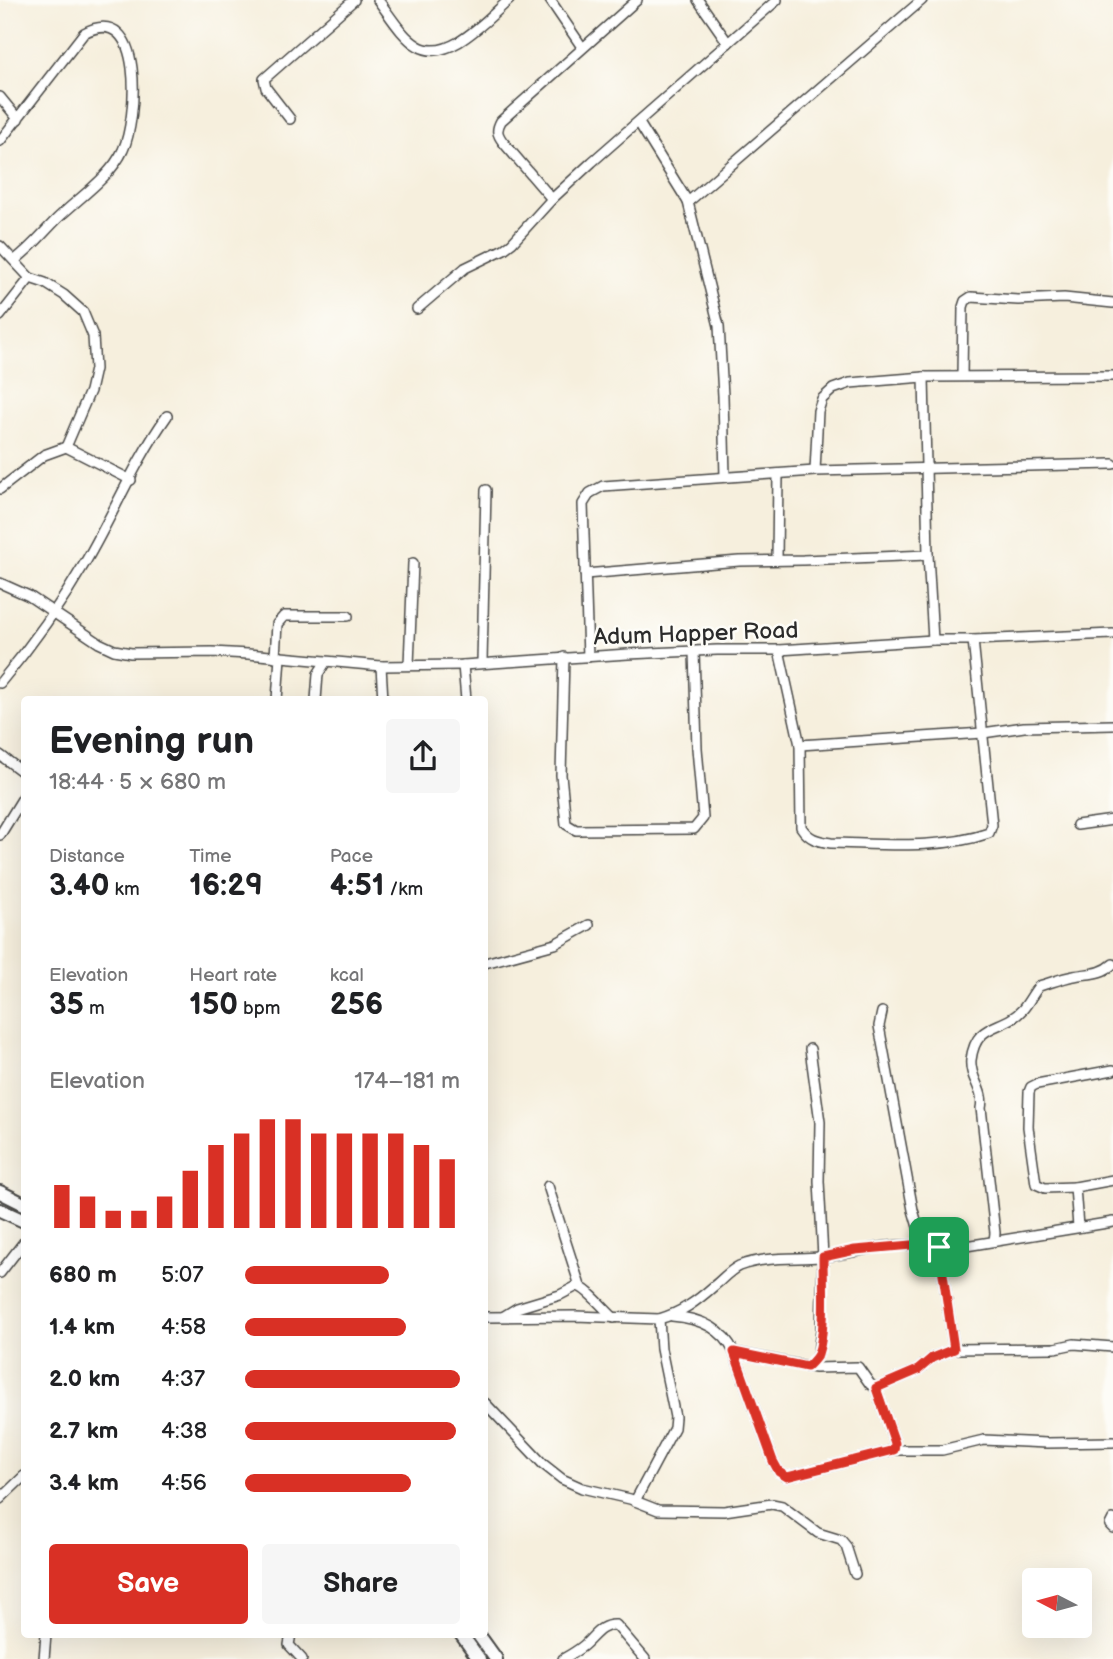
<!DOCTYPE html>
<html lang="en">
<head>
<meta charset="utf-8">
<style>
  :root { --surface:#fff; --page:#f6f6f6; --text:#202124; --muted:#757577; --accent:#d93025 }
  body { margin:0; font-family:"Balsamiq Sans",sans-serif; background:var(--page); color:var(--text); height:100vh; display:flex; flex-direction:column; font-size:26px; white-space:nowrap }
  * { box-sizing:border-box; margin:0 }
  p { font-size:23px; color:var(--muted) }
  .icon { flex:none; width:38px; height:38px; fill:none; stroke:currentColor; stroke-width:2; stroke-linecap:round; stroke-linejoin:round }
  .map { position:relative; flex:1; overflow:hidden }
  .details { position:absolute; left:21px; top:696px; width:467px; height:942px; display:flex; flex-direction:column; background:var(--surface); border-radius:7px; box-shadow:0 7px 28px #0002 }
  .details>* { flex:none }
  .needle { width:46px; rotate:276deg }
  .fabs { position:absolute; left:1022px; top:1568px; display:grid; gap:14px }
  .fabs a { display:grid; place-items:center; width:70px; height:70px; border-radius:7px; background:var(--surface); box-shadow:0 7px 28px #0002; font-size:35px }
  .pin { position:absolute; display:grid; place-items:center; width:60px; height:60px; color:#fff; margin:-30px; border-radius:14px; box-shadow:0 4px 10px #0006 }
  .round { display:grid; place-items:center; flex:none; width:74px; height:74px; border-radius:7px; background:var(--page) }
  .head { display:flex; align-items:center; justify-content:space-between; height:119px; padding:0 28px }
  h1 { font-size:38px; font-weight:600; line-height:52px }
  .stats { display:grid; grid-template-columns:repeat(3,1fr); gap:10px; height:119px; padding:7px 28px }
  .stats div { display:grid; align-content:center }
  .stats b { font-size:30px; font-weight:600 }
  .stats small { font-size:19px; font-weight:400 }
  .stats p { font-size:19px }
  .chart { height:196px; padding:14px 28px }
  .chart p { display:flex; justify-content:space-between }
  .chart svg { width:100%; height:126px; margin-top:7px; stroke:var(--accent); stroke-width:6 }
  .action { display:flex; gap:14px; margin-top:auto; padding:14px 28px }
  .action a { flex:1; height:80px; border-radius:7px; background:var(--accent); color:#fff; font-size:28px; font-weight:600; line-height:80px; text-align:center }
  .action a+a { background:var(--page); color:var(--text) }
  ul { padding:0 28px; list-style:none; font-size:23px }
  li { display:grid; grid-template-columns:112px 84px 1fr; align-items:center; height:52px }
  li i { height:18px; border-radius:9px; background:var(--accent) }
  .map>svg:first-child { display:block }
</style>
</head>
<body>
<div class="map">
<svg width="1113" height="1659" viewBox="0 0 1113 1659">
  <rect width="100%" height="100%" fill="#fdfcf7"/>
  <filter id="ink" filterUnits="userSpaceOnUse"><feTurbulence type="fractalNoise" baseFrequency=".0143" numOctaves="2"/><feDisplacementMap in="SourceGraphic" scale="14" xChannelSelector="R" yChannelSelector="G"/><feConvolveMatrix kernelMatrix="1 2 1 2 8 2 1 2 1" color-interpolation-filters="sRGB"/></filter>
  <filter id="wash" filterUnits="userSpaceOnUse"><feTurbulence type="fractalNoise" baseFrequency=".00686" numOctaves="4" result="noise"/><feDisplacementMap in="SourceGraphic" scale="28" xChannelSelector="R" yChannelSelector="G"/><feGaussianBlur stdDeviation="1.57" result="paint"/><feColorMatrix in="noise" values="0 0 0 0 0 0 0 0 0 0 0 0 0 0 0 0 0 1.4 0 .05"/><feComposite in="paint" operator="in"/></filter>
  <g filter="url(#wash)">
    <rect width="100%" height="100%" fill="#f6efdd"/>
  </g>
  <g filter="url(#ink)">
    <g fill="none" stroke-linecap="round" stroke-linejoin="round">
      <g stroke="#494846" stroke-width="12">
        <g id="street">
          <path d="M378,0C389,14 402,37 418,46C448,64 487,19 509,0"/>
          <polyline points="550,0 582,47"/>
          <polyline points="698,0 728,43"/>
          <polyline points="0,97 18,119"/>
          <polyline points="290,119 266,88 264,79 354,0"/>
          <polyline points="639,123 688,202 719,326 723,396 725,477"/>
          <path d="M0,141L84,33C146,0 137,121 123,150C111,177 77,199 57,219C42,234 32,247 15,260"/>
          <path d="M552,199L503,142C497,134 496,130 501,121L637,0"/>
          <polyline points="688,202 922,0"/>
          <polyline points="0,246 30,278 0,316"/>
          <polyline points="30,278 45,283 64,295 83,312 93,336 95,369 90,391 66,447 131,480"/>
          <polyline points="417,309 465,268 504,249 512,243 552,199 592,162 777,0"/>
          <polyline points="962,376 963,307 965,301 971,297 1018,300 1064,298 1113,303"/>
          <polyline points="924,377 928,555 933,640"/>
          <polyline points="815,471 818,411 822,399 833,389 850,383 924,377 1113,376"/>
          <polyline points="0,489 44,455 66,447"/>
          <polyline points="777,560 778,474"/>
          <polyline points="585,574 739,561 803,560 928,555"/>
          <polyline points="0,583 29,596 99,643 114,650 131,653 212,652 248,654 381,666 463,665 628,654 717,650 779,650 933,640 973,640 1113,634"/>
          <path d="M779,650L800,745L801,827C809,839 817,841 831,843C881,844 941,850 989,833L992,825L973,640"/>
          <polyline points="275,657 277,624 284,616 348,616"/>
          <polyline points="564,657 561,775 566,824 576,830 694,829 703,818 697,748 694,652"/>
          <polyline points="588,657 583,504 590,493 603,486 815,471 1113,464"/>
          <polyline points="482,662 486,490"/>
          <polyline points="409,665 413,563"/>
          <polyline points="463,665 466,700"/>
          <polyline points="381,666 383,700"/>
          <path d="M0,683C32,645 61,604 86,561C114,513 135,461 167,416"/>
          <polyline points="277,700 280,657"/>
          <polyline points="316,700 318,674 325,663"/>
          <polyline points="800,745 983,733 1024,727 1113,725"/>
          <polyline points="0,755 24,773"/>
          <polyline points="1077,825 1113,820"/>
          <polyline points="0,835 24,796"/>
          <polyline points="485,963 555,944 589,925"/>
          <polyline points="882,1012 879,1026 913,1210 923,1244"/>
          <polyline points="548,1186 580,1286"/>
          <polyline points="1075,1187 1045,1188 1036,1184 1028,1127 1029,1092 1031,1087 1037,1084 1113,1070"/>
          <polyline points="1078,1227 1075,1187 1113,1180"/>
          <path d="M994,1241L995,1233L981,1108C985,1090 969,1078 971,1060C976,1020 1003,1032 1023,1009C1029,1002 1033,993 1039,986C1050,983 1062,978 1074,976C1089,973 1101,975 1113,964"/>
          <polyline points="939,1247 954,1349"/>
          <polyline points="0,1273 24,1242"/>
          <path d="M504,1316L517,1308L560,1295L577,1286C586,1287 605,1310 614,1318"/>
          <path d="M672,1316C698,1318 722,1327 734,1352L815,1368L858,1367L870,1384L876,1388L918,1370L932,1358L954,1349L1055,1348L1074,1344L1113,1347"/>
          <path d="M485,1317L575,1316L659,1319C681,1313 697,1301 714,1286C723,1279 729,1271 739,1266C764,1256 794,1259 820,1257C843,1255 866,1248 889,1246C915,1243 935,1247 960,1247L1113,1222"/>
          <polyline points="734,1352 773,1461 779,1472 787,1477 894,1450 895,1443 876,1388"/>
          <polyline points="807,1367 814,1361 818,1353 821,1330 823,1257 819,1181 820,1122 810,1049"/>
          <polyline points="485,1403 543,1464 562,1479 582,1488 630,1499 658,1510 724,1511 772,1504 782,1506 818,1533 841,1540 846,1546 855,1574"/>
          <polyline points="894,1450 942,1450 984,1440 1047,1443 1113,1442"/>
          <polyline points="0,1499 24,1476"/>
          <polyline points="635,1501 674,1428 675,1417 661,1349 659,1319"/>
          <polyline points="1113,1519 1110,1525 1113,1528"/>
          <polyline points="291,1634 289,1645 302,1659"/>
          <polyline points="44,1659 46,1634"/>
          <path d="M563,1659C570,1655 577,1651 583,1646C594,1637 600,1624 616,1625L645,1659"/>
        </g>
      </g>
      <g stroke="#494846" stroke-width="16">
        <g id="secondary">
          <polyline points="0,1192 24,1204"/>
          <polyline points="0,1210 24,1221"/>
          <polyline points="461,1634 479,1659"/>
          <polyline points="478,1634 496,1659"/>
        </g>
      </g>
      <use href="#street" stroke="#fff" stroke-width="9"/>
      <use href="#secondary" stroke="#fff" stroke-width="12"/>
    </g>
  </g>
  <g fill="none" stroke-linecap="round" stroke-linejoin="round" filter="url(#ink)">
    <g stroke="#fff" stroke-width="14">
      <path id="route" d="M923,1244L939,1247L954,1349L932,1358L918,1370L876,1388L895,1443L894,1450L787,1477L779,1472L773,1461L734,1352L807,1367C811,1363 815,1360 818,1354C826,1331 823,1283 823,1257L855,1250Z"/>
    </g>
    <use href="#route" stroke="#d93025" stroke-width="9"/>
  </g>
  <g text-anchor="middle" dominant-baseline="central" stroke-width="5" stroke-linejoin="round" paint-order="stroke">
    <g font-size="23" fill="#2b2b2b" stroke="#fdfcf7">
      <text transform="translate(696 634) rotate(-2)">Adum Happer Road</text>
    </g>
  </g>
</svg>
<div class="fabs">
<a><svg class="needle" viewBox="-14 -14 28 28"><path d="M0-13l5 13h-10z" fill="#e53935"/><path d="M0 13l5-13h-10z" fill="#757577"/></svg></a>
</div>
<div class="pin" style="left:939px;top:1247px;background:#1e9e55"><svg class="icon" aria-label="arrive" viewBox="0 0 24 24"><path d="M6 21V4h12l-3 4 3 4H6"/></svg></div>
<section class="details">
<div class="head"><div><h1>Evening run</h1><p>18:44 · 5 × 680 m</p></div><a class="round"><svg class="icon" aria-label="share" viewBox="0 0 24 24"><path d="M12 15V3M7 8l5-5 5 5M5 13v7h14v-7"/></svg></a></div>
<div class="stats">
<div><p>Distance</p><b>3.40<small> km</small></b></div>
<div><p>Time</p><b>16:29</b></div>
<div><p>Pace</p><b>4:51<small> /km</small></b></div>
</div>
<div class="stats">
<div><p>Elevation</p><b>35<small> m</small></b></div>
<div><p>Heart rate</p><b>150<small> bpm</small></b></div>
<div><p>kcal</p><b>256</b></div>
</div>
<div class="chart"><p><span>Elevation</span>174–181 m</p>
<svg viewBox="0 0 160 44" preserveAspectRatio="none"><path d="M5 44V29M15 44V33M25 44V38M35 44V38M45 44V33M55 44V24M65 44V15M75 44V11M85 44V6M95 44V6M105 44V11M115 44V11M125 44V11M135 44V11M145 44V15M155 44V20"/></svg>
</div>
<ul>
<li><b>680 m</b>5:07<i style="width:67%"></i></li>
<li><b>1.4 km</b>4:58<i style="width:75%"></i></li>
<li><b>2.0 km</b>4:37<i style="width:100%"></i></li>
<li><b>2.7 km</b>4:38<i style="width:98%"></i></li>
<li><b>3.4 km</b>4:56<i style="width:77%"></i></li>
</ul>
<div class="action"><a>Save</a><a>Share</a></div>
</section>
</div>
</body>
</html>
